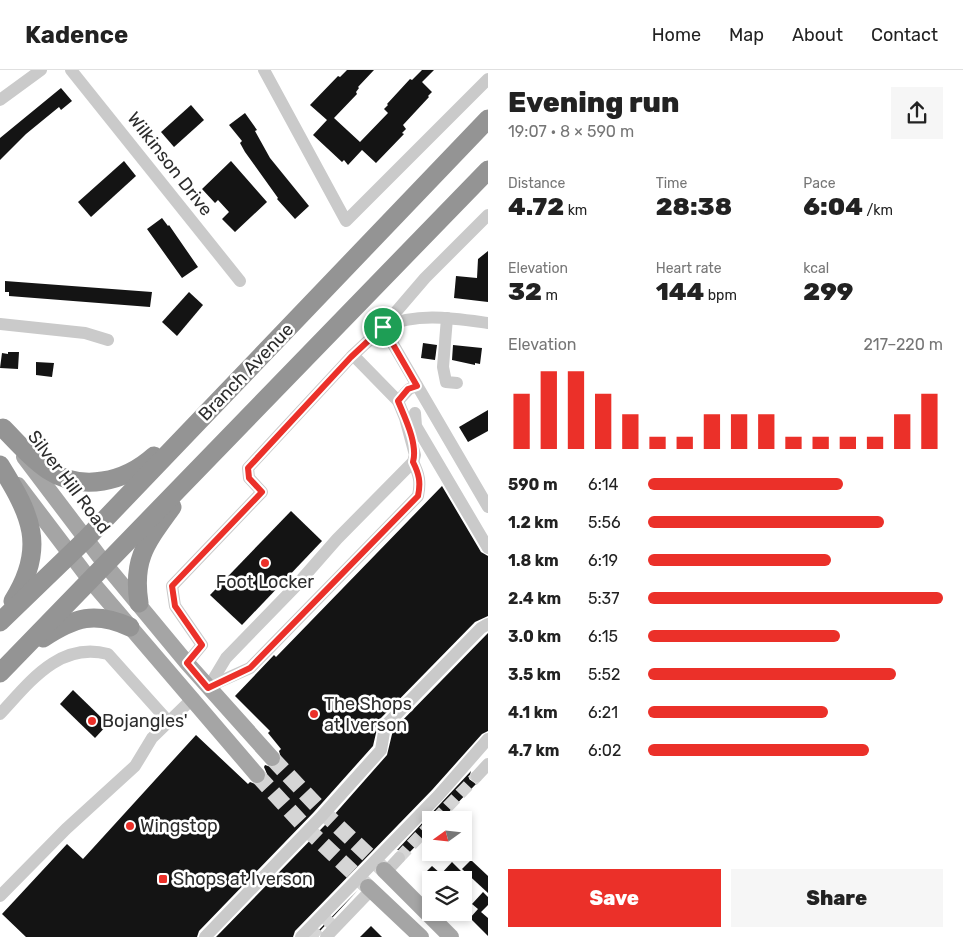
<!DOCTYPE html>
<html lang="en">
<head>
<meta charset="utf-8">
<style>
  :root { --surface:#fff; --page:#f6f6f6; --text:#222; --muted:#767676; --line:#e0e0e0; --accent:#eb3029 }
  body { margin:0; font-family:Rubik,sans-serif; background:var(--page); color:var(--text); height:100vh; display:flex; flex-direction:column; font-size:19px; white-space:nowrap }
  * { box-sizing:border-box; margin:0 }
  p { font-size:16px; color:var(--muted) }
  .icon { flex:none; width:28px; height:28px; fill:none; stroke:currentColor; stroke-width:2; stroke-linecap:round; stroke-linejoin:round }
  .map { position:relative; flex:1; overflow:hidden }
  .drawer { display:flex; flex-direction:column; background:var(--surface); width:475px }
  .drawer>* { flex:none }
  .needle { width:32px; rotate:255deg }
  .tools { position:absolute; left:422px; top:741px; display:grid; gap:10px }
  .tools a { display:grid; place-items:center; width:50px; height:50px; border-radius:0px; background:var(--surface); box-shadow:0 2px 8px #0003; font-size:25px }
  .pin { position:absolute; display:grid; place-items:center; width:42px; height:42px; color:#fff; margin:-21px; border:2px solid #fff; border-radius:50%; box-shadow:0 1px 5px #0007 }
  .round { display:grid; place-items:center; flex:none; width:52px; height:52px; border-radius:0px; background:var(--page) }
  .head { display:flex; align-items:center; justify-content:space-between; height:85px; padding:0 20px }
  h1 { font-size:28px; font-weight:800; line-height:38px }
  .metrics { display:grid; grid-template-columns:repeat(3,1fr); gap:8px; height:85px; padding:5px 20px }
  .metrics div { display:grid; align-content:center }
  .metrics b { font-size:25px; font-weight:800 }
  .metrics small { font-size:14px; font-weight:400 }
  .metrics p { font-size:14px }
  .chart { height:140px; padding:10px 20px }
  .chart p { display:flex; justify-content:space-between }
  .chart svg { width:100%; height:90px; margin-top:5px; stroke:var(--accent); stroke-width:6 }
  .primary-button { display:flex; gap:10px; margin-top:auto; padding:10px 20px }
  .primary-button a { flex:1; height:58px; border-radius:0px; background:var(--accent); color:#fff; font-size:20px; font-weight:800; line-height:58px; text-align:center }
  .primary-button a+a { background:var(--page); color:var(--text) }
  ul { padding:0 20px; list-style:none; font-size:16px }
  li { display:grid; grid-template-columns:80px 60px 1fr; align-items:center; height:38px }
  li i { height:12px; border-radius:6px; background:var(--accent) }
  header { display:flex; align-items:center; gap:30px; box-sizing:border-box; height:70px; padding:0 25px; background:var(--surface); border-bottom:1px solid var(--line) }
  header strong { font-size:24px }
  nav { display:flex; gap:28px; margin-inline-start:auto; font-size:18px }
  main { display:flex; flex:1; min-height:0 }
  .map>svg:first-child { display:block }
</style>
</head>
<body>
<header>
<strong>Kadence</strong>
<nav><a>Home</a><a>Map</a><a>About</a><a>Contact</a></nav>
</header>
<main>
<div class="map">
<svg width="488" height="867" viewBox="0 0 488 867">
  <rect width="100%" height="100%" fill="#fff"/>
  <g fill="#141414">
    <polygon points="347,0 374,0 358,17 359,18 356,22 357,24 334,48 360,72 388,43 384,39 388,35 387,34 410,9 412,10 422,0 434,0 422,12 432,22 428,26 429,27 403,55 406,59 402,63 404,64 376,93 362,80 348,95 344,90 342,92 313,65 327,50 310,35 338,6 340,7"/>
    <polygon points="61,18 72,31 61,40 59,37 26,64 0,90 0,68"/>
    <polygon points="191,35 204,50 174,77 161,62"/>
    <polygon points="245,43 257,60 255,61 270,88 309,136 295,149 277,129 278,128 245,82 240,73 242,71 229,55"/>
    <polygon points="124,91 136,106 91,147 78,132"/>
    <polygon points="231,91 267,132 235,162 222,149 229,142 218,130 215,133 202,119"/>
    <polygon points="162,148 168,156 169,155 198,197 182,208 147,159"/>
    <polygon points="488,181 488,232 454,228 456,206 477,208 478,189"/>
    <polygon points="5,211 152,222 150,237 9,226 9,222 5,222"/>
    <polygon points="189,222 203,235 177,266 162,252"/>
    <polygon points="423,273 437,275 435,290 421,288"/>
    <polygon points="453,275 482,278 480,294 475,293 475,295 452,290"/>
    <polygon points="8,282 19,282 18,299 0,298 2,283 8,284"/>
    <polygon points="36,292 54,293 52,307 36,305"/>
    <polygon points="488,340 488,361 468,372 459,357"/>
    <polygon points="442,416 481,482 488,486 488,546 475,552 379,650 373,676 314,742 199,861 197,867 26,867 2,844 67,774 83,789 196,665 248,714 250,712 258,715 264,712 267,704 264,697 265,695 274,698 279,695 282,691 279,681 281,679 268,663 270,661 235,626 274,585 276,587"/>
    <polygon points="291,441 322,471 242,555 210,525"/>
    <polygon points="488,563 488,661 482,664 432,720 295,861 293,867 216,867 326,754 387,685 393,660"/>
    <polygon points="73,620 108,654 95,668 60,634"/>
    <polygon points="471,701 469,709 476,714 441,750 431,750 431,760 407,785 401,780 397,780"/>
    <polygon points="471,790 488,806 488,823 462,799"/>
    <polygon points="452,792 461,801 452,810 430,810 424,804 432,796 441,804"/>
    <polygon points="358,820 320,861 318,867 312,867"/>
    <polygon points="483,822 488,827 488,835 481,842 488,848 488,866 470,848 478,839 472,834"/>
    <polygon points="371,856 382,867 360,867"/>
  </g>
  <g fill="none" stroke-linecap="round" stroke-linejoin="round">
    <g stroke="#d5d5d5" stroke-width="12" stroke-dasharray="12 6" stroke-linecap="butt">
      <polyline points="435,750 477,706"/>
      <polyline points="399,788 431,754"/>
      <polyline points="310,867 331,845"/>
    </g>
    <g stroke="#d5d5d5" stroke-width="16" stroke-dasharray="16 8" stroke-linecap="butt">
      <polyline points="272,688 321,740 384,800"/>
      <polyline points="257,705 306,758 368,817"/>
    </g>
    <g stroke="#cacaca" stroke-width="12">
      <polyline points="71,0 240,211"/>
      <polyline points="264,0 346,151 488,9"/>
      <polyline points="0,30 41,0"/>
      <polyline points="447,248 443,297 446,312 457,313"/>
      <path d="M488,253C452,248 418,242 383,257L488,437"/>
      <polyline points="0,254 85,263 108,270"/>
      <polyline points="398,331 409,319 417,316"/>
      <polyline points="415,343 416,356 488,478"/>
      <polyline points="187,593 202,575 175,536 172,516 262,422 249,408 248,398 351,287 383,257 425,208 488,145"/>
      <path d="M212,615L250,598L418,426C421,412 419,404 413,392"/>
      <polyline points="208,618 226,588 294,518 337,469 413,392 415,385 405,348 398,331 353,285"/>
      <path d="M0,644C29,613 59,571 108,584L168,651"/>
      <polyline points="477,706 488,694"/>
      <polyline points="386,802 399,788"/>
      <polyline points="0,826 66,759 135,696 152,668 191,630"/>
      <polyline points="205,867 320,748 372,690 381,680 385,656 481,558 488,554"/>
      <polyline points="301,867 438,726 488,669"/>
      <polyline points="326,867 371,820"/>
    </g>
    <g stroke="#a5a5a5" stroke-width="16">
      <polyline points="24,387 105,494 187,593 272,688"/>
      <polyline points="18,415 90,510 257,705"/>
      <polyline points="384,800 451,867"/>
      <polyline points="368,817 421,867"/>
    </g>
    <g stroke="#949494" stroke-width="19">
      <path d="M3,358C17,372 31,389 48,400C82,422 125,412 154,386"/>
      <path d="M0,395C31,445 47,477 13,531"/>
      <path d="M139,533C132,488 147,472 172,437"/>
      <polyline points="0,552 86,469 488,49"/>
      <path d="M43,568C75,547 95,541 130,557"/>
      <polyline points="0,603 488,100"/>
    </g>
  </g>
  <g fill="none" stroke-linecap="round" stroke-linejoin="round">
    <g stroke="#fff" stroke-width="10">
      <path id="route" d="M383,257L417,316L408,319L398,331C405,348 418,374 413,392C419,404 421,412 418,426L250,598L208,618L187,593L202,575L175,536L172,516L262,422L249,408L248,398L351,287Z"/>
    </g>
    <use href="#route" stroke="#eb3029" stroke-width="6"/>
  </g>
  <g fill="#eb3029" stroke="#fff" stroke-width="2">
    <circle cx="265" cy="493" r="5"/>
    <circle cx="314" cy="644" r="5"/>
    <circle cx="92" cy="651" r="5"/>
    <circle cx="130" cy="756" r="5"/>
    <rect x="158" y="804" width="10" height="10" rx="2.5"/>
  </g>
  <g text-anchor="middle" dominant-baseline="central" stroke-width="5" stroke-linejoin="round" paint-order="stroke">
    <g font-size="18" fill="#2d2d2d" stroke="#fff">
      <text transform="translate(170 94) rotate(52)">Wilkinson Drive</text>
      <text transform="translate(246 302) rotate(-46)">Branch Avenue</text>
      <text transform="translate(69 412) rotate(53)">Silver Hill Road</text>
    </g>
    <g font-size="18" fill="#2d2d2d" stroke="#fff" text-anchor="start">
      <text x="265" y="512" text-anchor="middle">Foot Locker</text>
      <text x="324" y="634">The Shops<tspan x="324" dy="21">at Iverson</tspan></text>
      <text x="102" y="651">Bojangles'</text>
      <text x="140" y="756">Wingstop</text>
      <text x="173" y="809">Shops at Iverson</text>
    </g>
  </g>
</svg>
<div class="tools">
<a><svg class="needle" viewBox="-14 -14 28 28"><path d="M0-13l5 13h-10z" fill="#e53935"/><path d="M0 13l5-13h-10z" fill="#767676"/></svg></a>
<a><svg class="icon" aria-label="layers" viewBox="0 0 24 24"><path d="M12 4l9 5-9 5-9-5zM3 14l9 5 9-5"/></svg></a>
</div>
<div class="pin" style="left:383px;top:257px;background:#1e9e55"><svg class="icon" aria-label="arrive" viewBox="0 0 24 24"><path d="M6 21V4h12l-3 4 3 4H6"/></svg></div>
</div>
<section class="drawer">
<div class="head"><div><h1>Evening run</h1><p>19:07 · 8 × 590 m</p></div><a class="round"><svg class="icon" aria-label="share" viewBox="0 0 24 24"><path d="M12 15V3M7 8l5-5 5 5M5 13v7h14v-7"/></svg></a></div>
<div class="metrics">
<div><p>Distance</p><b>4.72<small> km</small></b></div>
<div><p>Time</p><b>28:38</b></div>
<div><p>Pace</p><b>6:04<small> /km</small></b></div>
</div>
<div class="metrics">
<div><p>Elevation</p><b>32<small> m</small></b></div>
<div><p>Heart rate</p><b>144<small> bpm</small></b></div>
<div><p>kcal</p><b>299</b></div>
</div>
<div class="chart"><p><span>Elevation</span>217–220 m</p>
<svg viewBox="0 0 160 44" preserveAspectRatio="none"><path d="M5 44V17M15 44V6M25 44V6M35 44V17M45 44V27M55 44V38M65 44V38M75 44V27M85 44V27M95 44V27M105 44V38M115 44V38M125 44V38M135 44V38M145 44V27M155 44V17"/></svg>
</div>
<ul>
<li><b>590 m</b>6:14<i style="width:66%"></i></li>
<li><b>1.2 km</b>5:56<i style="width:80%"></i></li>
<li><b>1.8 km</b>6:19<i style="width:62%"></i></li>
<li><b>2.4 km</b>5:37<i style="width:100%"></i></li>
<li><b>3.0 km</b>6:15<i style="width:65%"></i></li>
<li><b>3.5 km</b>5:52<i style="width:84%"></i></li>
<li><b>4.1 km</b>6:21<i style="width:61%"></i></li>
<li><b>4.7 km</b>6:02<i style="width:75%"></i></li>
</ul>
<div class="primary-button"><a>Save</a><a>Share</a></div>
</section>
</main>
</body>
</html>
